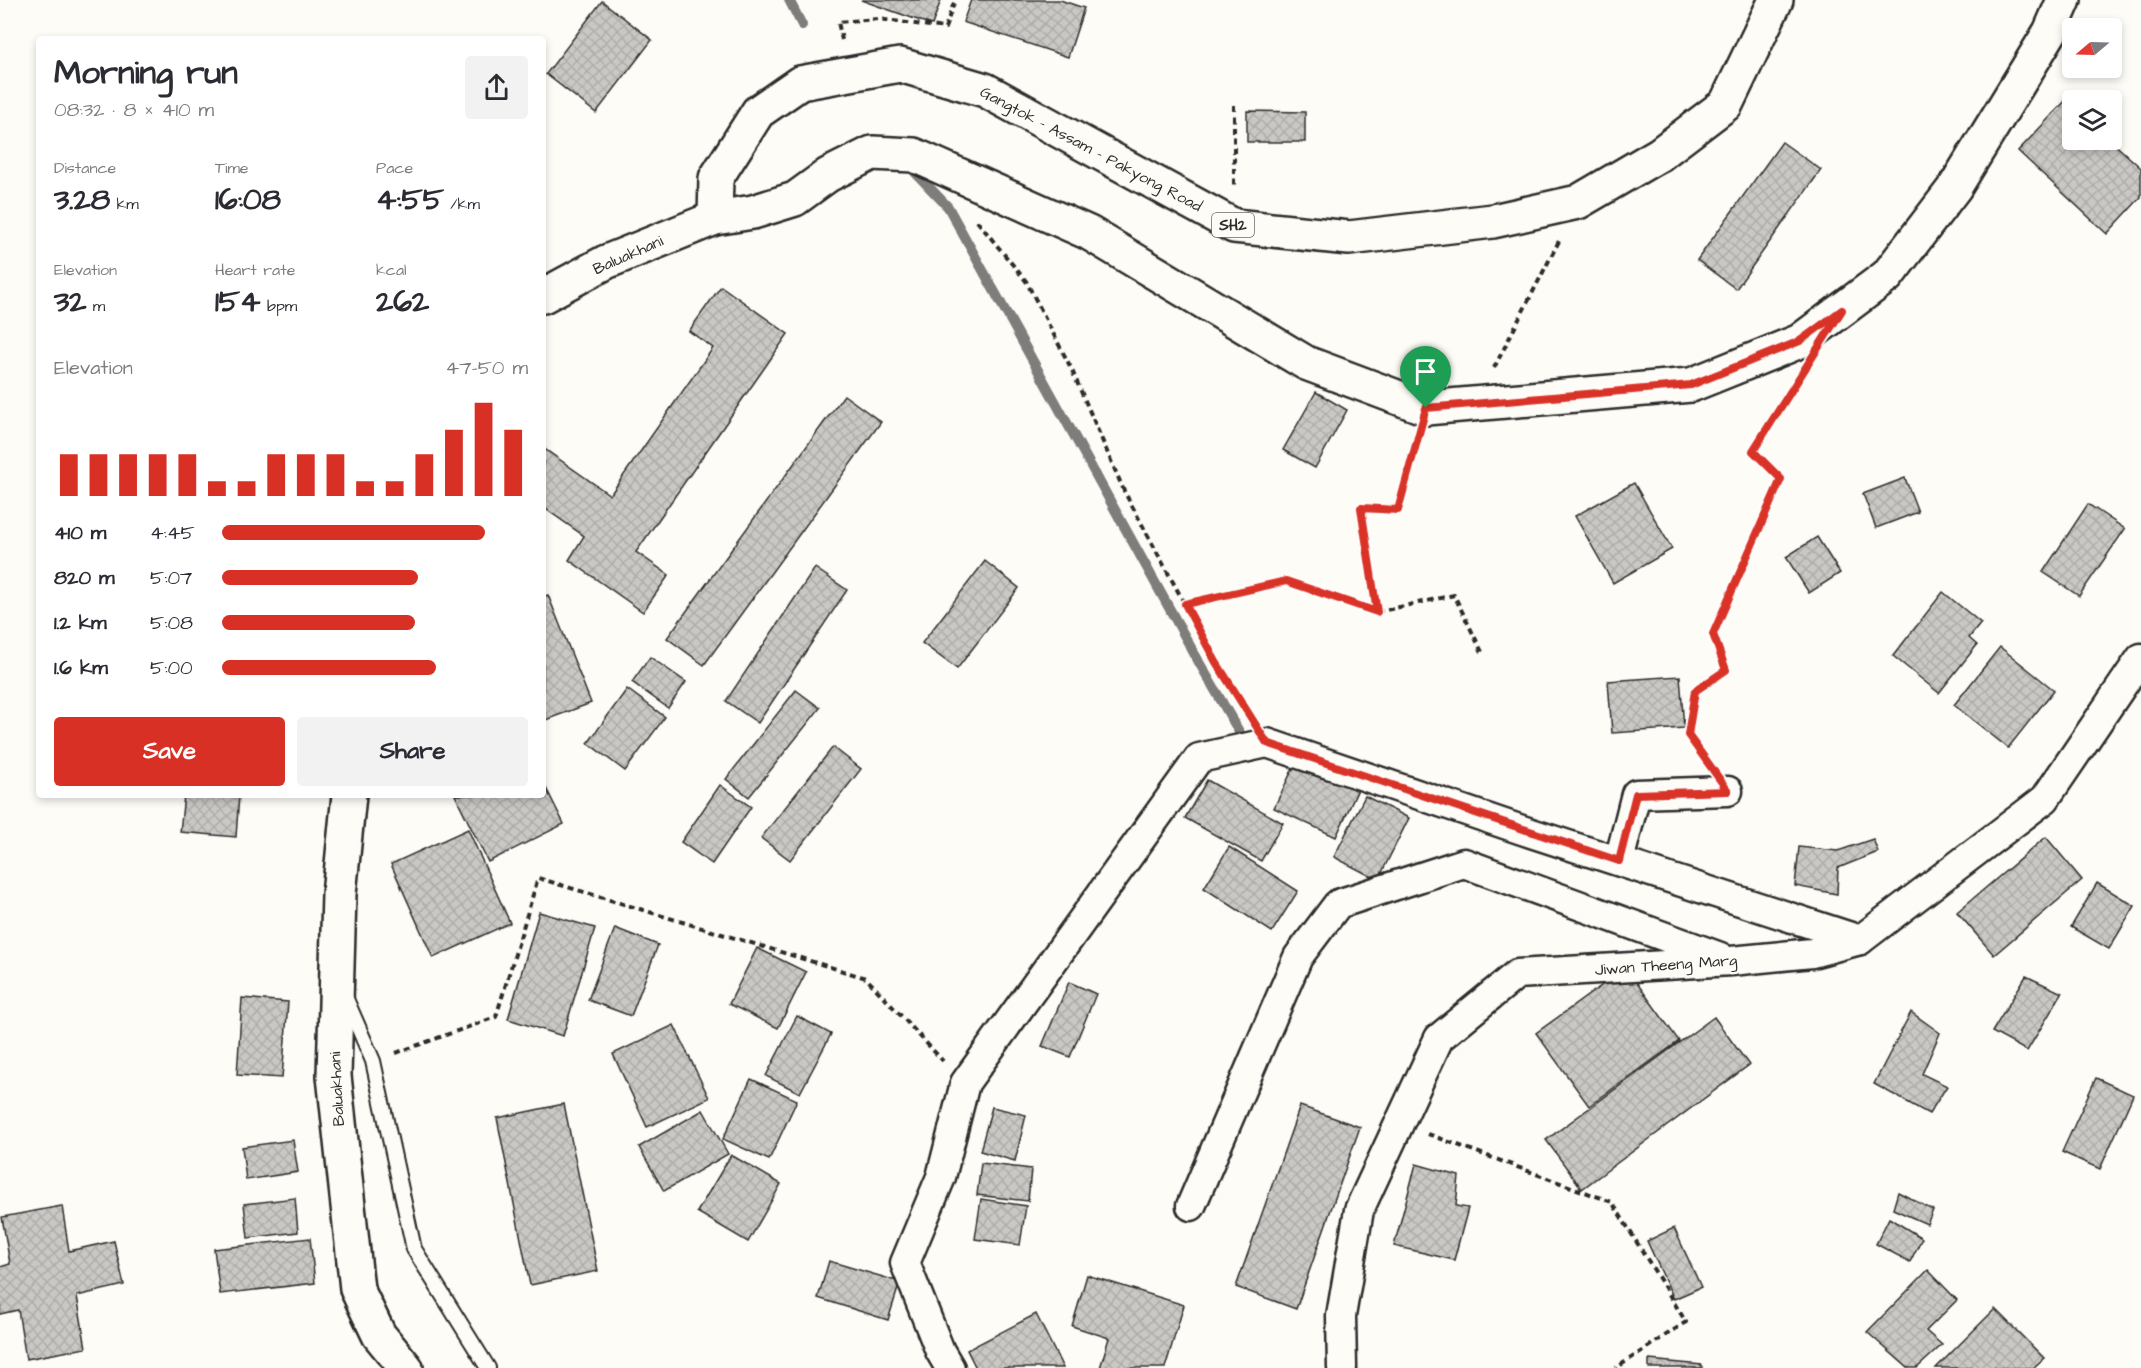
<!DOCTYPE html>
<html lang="en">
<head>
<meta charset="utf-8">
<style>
  :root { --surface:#fff; --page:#f2f2f3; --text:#2b2b33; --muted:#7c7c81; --accent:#d93025 }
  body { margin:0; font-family:"Architects Daughter",sans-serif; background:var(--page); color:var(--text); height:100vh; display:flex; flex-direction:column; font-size:22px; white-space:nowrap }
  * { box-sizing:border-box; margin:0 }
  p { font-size:20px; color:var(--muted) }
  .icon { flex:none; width:33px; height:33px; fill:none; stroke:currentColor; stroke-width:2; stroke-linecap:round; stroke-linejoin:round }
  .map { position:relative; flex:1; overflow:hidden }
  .details { position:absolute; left:36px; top:36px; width:510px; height:762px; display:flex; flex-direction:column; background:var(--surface); border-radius:6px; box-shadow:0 3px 9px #0003 }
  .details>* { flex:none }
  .needle { width:39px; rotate:251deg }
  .buttons { position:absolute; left:2062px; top:18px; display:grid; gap:12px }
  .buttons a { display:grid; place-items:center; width:60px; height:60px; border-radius:6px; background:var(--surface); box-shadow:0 3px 9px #0003; font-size:30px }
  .pin { position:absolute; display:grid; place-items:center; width:51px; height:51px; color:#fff; margin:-62px -26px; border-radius:50% 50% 50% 0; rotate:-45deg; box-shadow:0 0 6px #0007 }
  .pin .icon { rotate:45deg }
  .round { display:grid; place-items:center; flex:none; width:63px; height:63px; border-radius:6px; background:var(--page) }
  .headline { display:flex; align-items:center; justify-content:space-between; height:102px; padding:0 18px }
  h1 { font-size:33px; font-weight:800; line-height:45px }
  .stats { display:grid; grid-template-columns:repeat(3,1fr); gap:9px; height:102px; padding:6px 18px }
  .stats div { display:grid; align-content:center }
  .stats b { font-size:30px; font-weight:800 }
  .stats small { font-size:16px; font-weight:400 }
  .stats p { font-size:16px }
  .chart { height:168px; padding:12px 18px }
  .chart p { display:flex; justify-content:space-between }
  .chart svg { width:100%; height:108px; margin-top:6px; stroke:var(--accent); stroke-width:6 }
  .button { display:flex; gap:12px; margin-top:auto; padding:12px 18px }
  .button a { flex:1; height:69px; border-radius:6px; background:var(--accent); color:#fff; font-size:24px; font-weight:800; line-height:69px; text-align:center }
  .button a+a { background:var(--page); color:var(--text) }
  ul { padding:0 18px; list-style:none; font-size:20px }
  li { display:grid; grid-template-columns:96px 72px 1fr; align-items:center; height:45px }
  li i { height:15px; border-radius:8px; background:var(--accent) }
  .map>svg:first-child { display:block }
</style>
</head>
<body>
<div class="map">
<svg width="2141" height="1368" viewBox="0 0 2141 1368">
  <defs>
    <pattern id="building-cross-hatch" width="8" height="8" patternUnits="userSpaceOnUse" patternTransform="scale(1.5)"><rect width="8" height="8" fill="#c9c8c4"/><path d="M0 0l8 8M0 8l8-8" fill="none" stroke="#adaca9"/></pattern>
  </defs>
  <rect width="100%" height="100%" fill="#fdfcf7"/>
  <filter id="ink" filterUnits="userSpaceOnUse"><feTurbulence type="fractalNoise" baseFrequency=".0167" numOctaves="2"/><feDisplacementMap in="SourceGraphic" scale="12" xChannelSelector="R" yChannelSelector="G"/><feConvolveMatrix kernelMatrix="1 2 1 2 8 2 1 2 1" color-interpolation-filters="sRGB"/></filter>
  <g filter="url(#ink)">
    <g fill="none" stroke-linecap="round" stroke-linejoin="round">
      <g stroke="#7e7d7b" stroke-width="10">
        <polyline points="789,0 802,25"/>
        <polyline points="911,168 948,207 1200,664 1241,735"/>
      </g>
    </g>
    <g fill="url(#building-cross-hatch)" stroke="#2b2b2b" stroke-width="1.5">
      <polygon points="861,0 941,0 932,25"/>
      <polygon points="971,0 1060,0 1084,8 1068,57 963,22"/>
      <polygon points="602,1 652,40 596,113 546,74"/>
      <polygon points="2067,99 2073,105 2073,140 2110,140 2141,168 2141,197 2107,234 2018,151"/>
      <polygon points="1247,111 1305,112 1305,142 1247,142"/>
      <polygon points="1782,142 1821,170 1736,289 1697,260"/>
      <polygon points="721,286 788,334 636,552 669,575 643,612 569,560 584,536 543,507 543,448 610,495 713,348 689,331"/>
      <polygon points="1316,392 1347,410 1315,468 1283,450"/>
      <polygon points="844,395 881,422 704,665 667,638"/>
      <polygon points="1905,478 1918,512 1876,528 1863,494"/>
      <polygon points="1634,483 1672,549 1613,583 1575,516"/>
      <polygon points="2088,504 2125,529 2079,596 2043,572"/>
      <polygon points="1817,537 1840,573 1809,593 1786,557"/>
      <polygon points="985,561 1019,588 957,669 922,643"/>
      <polygon points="815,568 847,590 758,723 726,701"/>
      <polygon points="1943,592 1981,623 1969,638 1977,645 1939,693 1893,656"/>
      <polygon points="548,595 591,703 543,721 543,597"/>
      <polygon points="2000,647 2054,690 2008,748 1954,705"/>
      <polygon points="650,657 686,682 668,708 632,682"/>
      <polygon points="1680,676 1684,728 1612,733 1608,681"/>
      <polygon points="627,689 665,717 625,771 588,743"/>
      <polygon points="796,690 820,708 749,797 726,779"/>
      <polygon points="833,747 861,769 790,860 761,838"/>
      <polygon points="1297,760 1358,789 1336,837 1274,808"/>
      <polygon points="1207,780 1283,823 1261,861 1185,818"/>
      <polygon points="543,782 564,824 488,862 455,795 543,795"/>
      <polygon points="720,785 751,807 712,864 681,842"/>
      <polygon points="184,795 239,795 236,837 180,832"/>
      <polygon points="1365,796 1409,818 1378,880 1334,857"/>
      <polygon points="468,829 510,923 433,958 391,864"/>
      <polygon points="2046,837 2082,880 1994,955 1957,912"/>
      <polygon points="1873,839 1878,852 1838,868 1837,894 1795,886 1799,847 1838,851"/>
      <polygon points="1229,847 1298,891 1272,932 1204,888"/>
      <polygon points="2097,883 2135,906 2109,949 2071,927"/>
      <polygon points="539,912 595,928 563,1036 508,1019"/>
      <polygon points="615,928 658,945 631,1016 588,1000"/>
      <polygon points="757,948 806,972 778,1028 729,1004"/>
      <polygon points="1626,968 1679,1041 1589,1106 1536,1033"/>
      <polygon points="2026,976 2062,993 2027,1051 1992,1032"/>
      <polygon points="1069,982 1096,994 1070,1057 1042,1046"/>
      <polygon points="242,998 288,1002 282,1078 237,1075"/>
      <polygon points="1911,1012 1940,1033 1922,1074 1947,1086 1929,1114 1874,1084"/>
      <polygon points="797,1016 831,1034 800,1093 766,1076"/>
      <polygon points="1714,1017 1749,1065 1582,1189 1546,1140"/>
      <polygon points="674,1025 709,1098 647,1127 613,1054"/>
      <polygon points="2096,1078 2133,1095 2100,1169 2062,1152"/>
      <polygon points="751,1079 797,1100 769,1160 723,1139"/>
      <polygon points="564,1104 598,1271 530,1285 497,1118"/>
      <polygon points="1300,1106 1360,1127 1296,1309 1236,1287"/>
      <polygon points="992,1107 1026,1115 1015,1161 980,1151"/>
      <polygon points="703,1110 728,1154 664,1191 639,1147"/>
      <polygon points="293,1140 298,1172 246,1180 242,1147"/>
      <polygon points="731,1155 781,1184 748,1242 697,1212"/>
      <polygon points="981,1163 1031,1169 1028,1201 977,1195"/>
      <polygon points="1416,1164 1459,1176 1456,1206 1468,1208 1454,1260 1394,1246"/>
      <polygon points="1898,1192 1933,1210 1927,1224 1893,1209"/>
      <polygon points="295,1198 298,1232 248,1238 244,1204"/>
      <polygon points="981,1199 1026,1206 1020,1245 975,1239"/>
      <polygon points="62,1206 69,1251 114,1241 124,1285 77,1296 86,1348 26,1359 18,1310 0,1314 0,1267 10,1264 2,1217"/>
      <polygon points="1889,1218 1922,1238 1910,1262 1876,1244"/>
      <polygon points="1674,1228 1701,1287 1674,1299 1647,1241"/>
      <polygon points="310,1238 315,1283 220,1294 214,1249"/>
      <polygon points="829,1261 900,1282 888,1320 818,1298"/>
      <polygon points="1928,1270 1957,1300 1926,1331 1942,1345 1917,1368 1908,1368 1867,1332"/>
      <polygon points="1087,1275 1184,1305 1165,1368 1100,1368 1109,1338 1072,1326"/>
      <polygon points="1995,1309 2044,1358 2033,1368 1936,1368"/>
      <polygon points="1036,1314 1063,1368 976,1368 967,1350"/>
      <polygon points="1649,1360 1702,1365 1702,1368 1649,1368"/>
    </g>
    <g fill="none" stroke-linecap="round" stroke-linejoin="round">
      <g stroke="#2b2b2b" stroke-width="18">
        <polyline id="lane" points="346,999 373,1061 414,1249 488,1368"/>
      </g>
      <g stroke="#2b2b2b" stroke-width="33">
        <g id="street">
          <polyline points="1619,861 1636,794 1728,791"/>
          <polyline points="1191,1206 1298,957 1338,904 1464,863 1720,957"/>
          <polyline points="950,1368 940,1351 905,1263 941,1177 965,1083 1199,758 1267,743 1522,830 1860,940"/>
          <polyline points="1342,1368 1341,1316 1359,1210 1439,1038 1517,974 1731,961 1812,953 1860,940 2045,799 2141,658"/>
        </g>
      </g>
      <g stroke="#2b2b2b" stroke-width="38">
        <g id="primary">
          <polyline points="715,218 716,178 758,112 800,83 900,65 985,90 1234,226 1349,238 1493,221 1578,202 1660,154 1726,104 1776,0"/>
          <polyline points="543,296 606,262 715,218 753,212 795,199 828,175 872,153 914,155 1089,233 1306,363 1426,408 1691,385 1800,341 1887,276 1955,187 2050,32 2064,0"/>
          <polyline points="349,795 339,894 334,1076 357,1289 379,1335 406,1368"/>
        </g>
      </g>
      <g stroke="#2b2b2b" stroke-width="4" stroke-dasharray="6 4.5" stroke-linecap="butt">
        <polyline points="842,40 838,22 878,19 945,28 955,0"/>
        <polyline points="1234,105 1234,186"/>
        <polyline points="977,221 1026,281 1071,368 1124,491 1216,662 1249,715"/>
        <polyline points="1494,368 1559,241"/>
        <polyline points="1185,604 1286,581 1377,612 1454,595 1482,652"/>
        <polyline points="1377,612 1361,508 1398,510 1417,440"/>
        <polyline points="1706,760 1688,735 1695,691 1727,670 1713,634 1781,479 1753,451 1798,379"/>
        <polyline points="396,1053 496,1017 538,878 866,978 943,1061"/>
        <polyline points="1428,1134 1612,1202 1686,1322 1616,1368"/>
      </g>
      <use href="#lane" stroke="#fdfcf7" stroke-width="14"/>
      <use href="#street" stroke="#fdfcf7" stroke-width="28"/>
      <use href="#primary" stroke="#fdfcf7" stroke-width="33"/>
    </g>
  </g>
  <g fill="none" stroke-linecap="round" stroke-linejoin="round" filter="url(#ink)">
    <g stroke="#fff" stroke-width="12">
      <polygon id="route" points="1842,310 1753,451 1781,479 1713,634 1726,670 1695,691 1688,735 1728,791 1636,794 1619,861 1267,743 1216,662 1185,604 1286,581 1377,612 1361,508 1398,510 1426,408 1691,385 1800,341"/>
    </g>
    <use href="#route" stroke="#d93025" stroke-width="8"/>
  </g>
  <g text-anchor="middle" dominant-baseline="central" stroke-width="4.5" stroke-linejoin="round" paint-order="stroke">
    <rect fill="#fdfcf7" stroke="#6a6a68" stroke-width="1.5" x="1212" y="213" width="42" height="24" rx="4.5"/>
    <g font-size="15" font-weight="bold" fill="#2b2b2b">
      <text x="1233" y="225">SH2</text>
    </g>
    <g font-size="16" fill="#2b2b2b" stroke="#fdfcf7">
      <text transform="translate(1091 149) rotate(28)">Gangtok - Assam - Pakyong Road</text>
      <text transform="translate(628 255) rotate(-24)">Baluakhani</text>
      <text transform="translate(1666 965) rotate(-4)">Jiwan Theeng Marg</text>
      <text transform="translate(337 1089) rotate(-93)">Baluakhani</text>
    </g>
  </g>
</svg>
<div class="buttons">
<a><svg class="needle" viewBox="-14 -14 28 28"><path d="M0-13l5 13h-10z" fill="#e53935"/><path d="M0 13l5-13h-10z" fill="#7c7c81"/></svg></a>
<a><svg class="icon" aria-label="layers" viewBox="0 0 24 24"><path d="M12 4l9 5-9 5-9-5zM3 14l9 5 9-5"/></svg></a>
</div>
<div class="pin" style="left:1426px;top:408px;background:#1e9e55"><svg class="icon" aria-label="arrive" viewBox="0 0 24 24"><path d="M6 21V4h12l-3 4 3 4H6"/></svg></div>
<section class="details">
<div class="headline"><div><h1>Morning run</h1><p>08:32 · 8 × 410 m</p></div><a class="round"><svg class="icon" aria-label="share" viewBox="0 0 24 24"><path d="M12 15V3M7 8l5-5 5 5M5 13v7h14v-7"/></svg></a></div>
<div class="stats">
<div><p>Distance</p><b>3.28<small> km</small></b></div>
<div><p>Time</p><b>16:08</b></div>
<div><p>Pace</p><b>4:55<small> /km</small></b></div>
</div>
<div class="stats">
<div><p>Elevation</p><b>32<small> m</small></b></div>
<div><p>Heart rate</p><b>154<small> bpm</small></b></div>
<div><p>kcal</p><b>262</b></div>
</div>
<div class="chart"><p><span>Elevation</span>47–50 m</p>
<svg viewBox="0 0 160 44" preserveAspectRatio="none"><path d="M5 44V27M15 44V27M25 44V27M35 44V27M45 44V27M55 44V38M65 44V38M75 44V27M85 44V27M95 44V27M105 44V38M115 44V38M125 44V27M135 44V17M145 44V6M155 44V17"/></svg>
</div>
<ul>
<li><b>410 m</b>4:45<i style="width:86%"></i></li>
<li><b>820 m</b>5:07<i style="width:64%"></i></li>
<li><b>1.2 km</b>5:08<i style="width:63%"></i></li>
<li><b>1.6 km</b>5:00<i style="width:70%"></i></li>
</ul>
<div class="button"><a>Save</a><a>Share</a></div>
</section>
</div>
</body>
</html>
